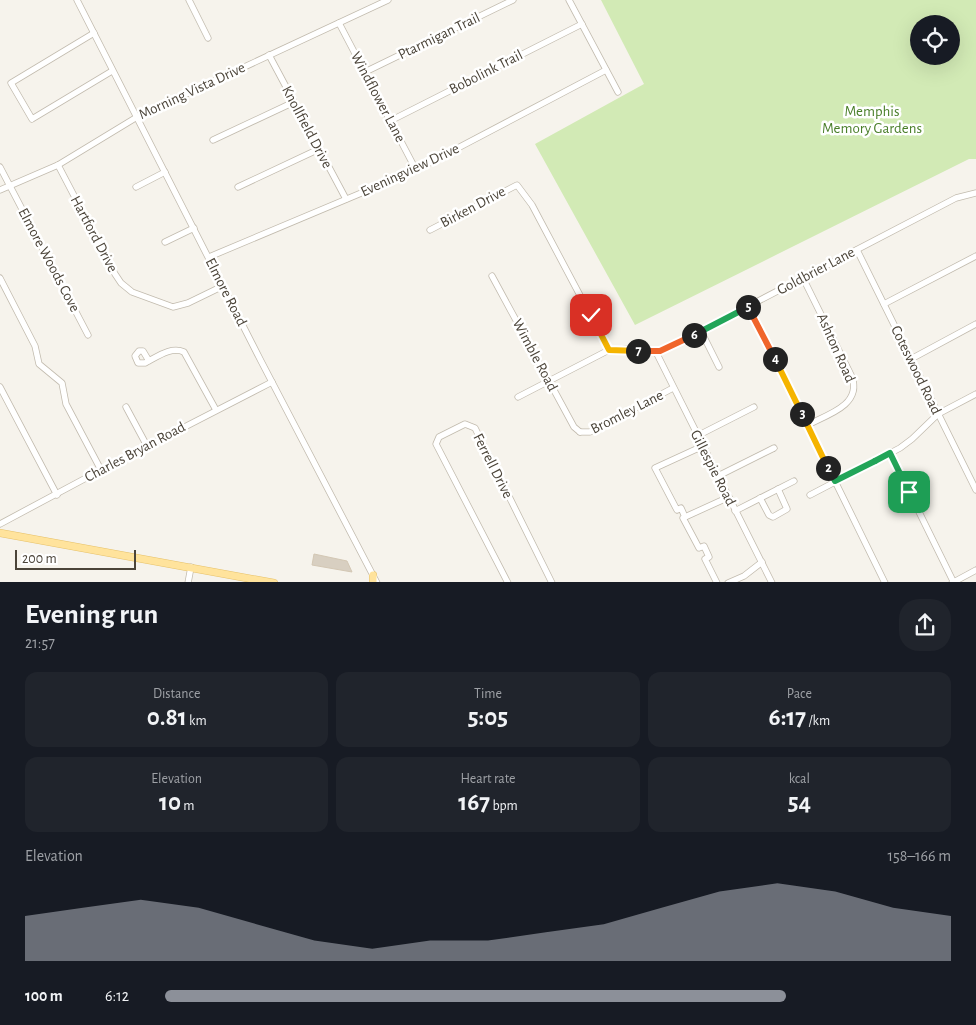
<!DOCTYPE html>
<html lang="en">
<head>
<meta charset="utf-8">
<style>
  :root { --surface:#171b24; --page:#20242c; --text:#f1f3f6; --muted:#9ea1a6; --accent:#8c9099 }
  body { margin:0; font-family:"Alegreya Sans",sans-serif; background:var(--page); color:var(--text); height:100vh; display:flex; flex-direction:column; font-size:19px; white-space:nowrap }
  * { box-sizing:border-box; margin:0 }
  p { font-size:16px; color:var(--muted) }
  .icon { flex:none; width:28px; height:28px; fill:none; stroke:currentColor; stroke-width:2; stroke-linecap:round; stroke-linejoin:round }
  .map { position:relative; height:582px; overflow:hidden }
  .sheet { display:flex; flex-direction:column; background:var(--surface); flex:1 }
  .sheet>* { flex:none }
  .fabs { position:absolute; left:910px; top:15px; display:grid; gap:10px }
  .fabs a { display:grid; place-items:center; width:50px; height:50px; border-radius:50%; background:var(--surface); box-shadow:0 5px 20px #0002; font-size:25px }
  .scale { position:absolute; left:15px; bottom:12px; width:121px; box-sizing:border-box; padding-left:5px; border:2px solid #4b4439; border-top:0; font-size:14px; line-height:18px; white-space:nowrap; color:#4b4439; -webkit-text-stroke:4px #fff; paint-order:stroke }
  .pin { position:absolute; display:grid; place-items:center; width:42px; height:42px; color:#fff; margin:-21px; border-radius:10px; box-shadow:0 2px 8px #0006 }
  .km { position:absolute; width:25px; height:25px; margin:-12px; border-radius:50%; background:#222; color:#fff; font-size:14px; line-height:25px; text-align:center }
  .round { display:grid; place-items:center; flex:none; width:52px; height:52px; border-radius:20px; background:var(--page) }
  .summary { display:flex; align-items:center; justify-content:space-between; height:85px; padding:0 25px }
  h1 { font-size:28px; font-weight:600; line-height:38px }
  .stats { display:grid; grid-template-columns:repeat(3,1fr); gap:8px; height:85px; padding:5px 25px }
  .stats div { display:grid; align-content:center; border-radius:12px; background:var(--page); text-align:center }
  .stats b { font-size:25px; font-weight:600 }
  .stats small { font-size:14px; font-weight:400 }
  .stats p { font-size:14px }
  .chart { height:140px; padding:10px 25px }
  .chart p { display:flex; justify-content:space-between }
  .chart svg { width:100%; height:90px; margin-top:5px; fill:var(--accent); opacity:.7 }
  ul { padding:0 25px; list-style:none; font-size:16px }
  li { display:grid; grid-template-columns:80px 60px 1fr; align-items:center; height:38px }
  li i { height:12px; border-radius:6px; background:var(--accent) }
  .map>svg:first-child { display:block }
</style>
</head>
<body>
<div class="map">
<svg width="976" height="583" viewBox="0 0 976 583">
  <rect width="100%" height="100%" fill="#f6f3ec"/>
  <path fill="#d2eab5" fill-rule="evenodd" d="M601,0H976V159H969L635,325L535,144L644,84ZM919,24H951V56H919Z"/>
  <polygon fill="#d8cfc1" stroke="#d3c7b4" points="314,554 347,561 352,572 312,565"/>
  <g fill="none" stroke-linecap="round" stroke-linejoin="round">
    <g stroke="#c2bbae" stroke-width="7">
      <g id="minor">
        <polyline points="77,0 261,361 377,583"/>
        <polyline points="189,0 208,38"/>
        <polyline points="569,0 618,92"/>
        <polyline points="339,23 416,170"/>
        <polyline points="94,33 11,83 32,119 112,71"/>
        <polyline points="269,55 346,199"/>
        <polyline points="365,72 513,0"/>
        <polyline points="390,121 582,24"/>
        <polyline points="213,140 294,102"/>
        <polyline points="58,165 115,274 121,283 132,292 173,307 188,303 223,286"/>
        <polyline points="0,167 88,335"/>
        <polyline points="136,187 165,172"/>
        <polyline points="238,187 319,149"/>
        <polyline points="0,190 58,165 137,117 388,0"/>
        <polyline points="430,230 517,185 532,205 609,350"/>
        <polyline points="165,242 194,228"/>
        <polyline points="857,250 976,490"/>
        <polyline points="209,257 416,170 606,70"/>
        <polyline points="492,276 574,427 580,432"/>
        <polyline points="0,278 35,346 39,364 62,383 66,404 101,470"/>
        <path d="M803,278L852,377C862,405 827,415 807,425"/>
        <polyline points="884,304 976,256"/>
        <polyline points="749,306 885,583"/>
        <polyline points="701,331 719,367"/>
        <polyline points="656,352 772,583"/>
        <polyline points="911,359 976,324"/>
        <path d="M149,361L143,351H139L135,356L138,363H145C157,357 171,346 184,352L216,410"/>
        <polyline points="0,387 57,495"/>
        <polyline points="518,397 607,351 627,349 652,352 668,348 956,198 976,193"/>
        <polyline points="126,407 147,446"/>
        <polyline points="580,432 590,432 673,388"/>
        <polyline points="697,436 754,407"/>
        <polyline points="703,446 655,468 677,510 681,508 685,517 683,518 699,548 704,546 709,557 705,559 717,583"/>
        <polyline points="890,453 954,583"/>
        <polyline points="718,476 774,448"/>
        <polyline points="810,495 900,448 912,439 938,414 976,394"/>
        <polyline points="760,498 769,515 773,517 787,509 778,489"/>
        <polyline points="735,511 794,481"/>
        <polyline points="685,517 729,497"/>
        <polyline points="0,524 101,470 272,382"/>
        <polyline points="188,583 191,567"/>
        <polyline points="508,583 436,444 439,437 465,424 475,428 552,583"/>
        <polyline points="728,583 744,576 762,562"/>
        <polyline points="952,583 976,570"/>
      </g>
    </g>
    <g stroke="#e6c16a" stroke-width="8">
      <g id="major">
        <polyline points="0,533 274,583"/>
        <polyline points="373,575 373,583"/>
      </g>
    </g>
    <use href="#minor" stroke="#fff" stroke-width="5.5"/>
    <use href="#major" stroke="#ffe39c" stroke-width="7"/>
  </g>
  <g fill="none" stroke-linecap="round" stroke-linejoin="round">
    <g stroke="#fff" stroke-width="10">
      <polyline id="split-1" points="875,461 890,453 909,492"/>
    </g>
    <g stroke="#fff" stroke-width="10">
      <polyline id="split-2" points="828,468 835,481 875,461"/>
    </g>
    <g stroke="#fff" stroke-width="10">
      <polyline id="split-3" points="802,414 828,468"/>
    </g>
    <g stroke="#fff" stroke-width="10">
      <polyline id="split-4" points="775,359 802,414"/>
    </g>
    <g stroke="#fff" stroke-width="10">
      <polyline id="split-5" points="748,307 775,359"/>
    </g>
    <g stroke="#fff" stroke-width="10">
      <polyline id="split-6" points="694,335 748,307"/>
    </g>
    <g stroke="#fff" stroke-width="10">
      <polyline id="split-7" points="638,351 660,351 694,335"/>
    </g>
    <g stroke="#fff" stroke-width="10">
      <polyline id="split-8" points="591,315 609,350 638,351"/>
    </g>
    <use href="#split-1" stroke="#22a559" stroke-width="6"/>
    <use href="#split-2" stroke="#22a559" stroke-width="6"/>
    <use href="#split-3" stroke="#f5b400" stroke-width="6"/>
    <use href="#split-4" stroke="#f5b400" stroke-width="6"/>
    <use href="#split-5" stroke="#f0652b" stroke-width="6"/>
    <use href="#split-6" stroke="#22a559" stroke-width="6"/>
    <use href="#split-7" stroke="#f0652b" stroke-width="6"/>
    <use href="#split-8" stroke="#f5b400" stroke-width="6"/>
  </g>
  <g text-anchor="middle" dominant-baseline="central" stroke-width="5" stroke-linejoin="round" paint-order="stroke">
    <g font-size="15" fill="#4b4439" stroke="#fff">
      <text transform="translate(439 36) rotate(-26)">Ptarmigan Trail</text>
      <text transform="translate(486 72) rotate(-27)">Bobolink Trail</text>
      <text transform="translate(192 91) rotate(-25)">Morning Vista Drive</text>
      <text transform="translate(378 97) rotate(62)">Windflower Lane</text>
      <text transform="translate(307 127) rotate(62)">Knollfield Drive</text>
      <text transform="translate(410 170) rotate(-25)">Eveningview Drive</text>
      <text transform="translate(473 207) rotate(-28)">Birken Drive</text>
      <text transform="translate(94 234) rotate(62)">Hartford Drive</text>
      <text transform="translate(49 260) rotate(62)">Elmore Woods Cove</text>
      <text transform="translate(816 271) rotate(-28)">Goldbrier Lane</text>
      <text transform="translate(226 292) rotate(63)">Elmore Road</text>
      <text transform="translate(836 348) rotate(66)">Ashton Road</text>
      <text transform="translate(535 355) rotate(62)">Wimble Road</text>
      <text transform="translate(916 370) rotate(64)">Coteswood Road</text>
      <text transform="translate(627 412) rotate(-27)">Bromley Lane</text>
      <text transform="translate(135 452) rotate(-28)">Charles Bryan Road</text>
      <text transform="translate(493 466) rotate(63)">Ferrell Drive</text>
      <text transform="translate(713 468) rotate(63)">Gillespie Road</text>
    </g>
    <g font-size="15" fill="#4a7f2a" stroke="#fff">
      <text x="872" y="111">Memphis<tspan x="872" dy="17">Memory Gardens</tspan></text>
    </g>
  </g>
</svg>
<div class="fabs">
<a><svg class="icon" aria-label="locate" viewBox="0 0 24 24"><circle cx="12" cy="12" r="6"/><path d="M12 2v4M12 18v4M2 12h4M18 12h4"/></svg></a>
</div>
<div class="scale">200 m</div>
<div class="pin" style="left:909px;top:492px;background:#1e9e55"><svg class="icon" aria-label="arrive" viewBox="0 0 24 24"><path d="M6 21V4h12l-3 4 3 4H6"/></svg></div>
<div class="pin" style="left:591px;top:315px;background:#d93025"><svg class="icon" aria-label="check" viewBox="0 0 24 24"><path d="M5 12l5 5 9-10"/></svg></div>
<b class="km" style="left:828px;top:468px">2</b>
<b class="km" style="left:802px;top:414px">3</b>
<b class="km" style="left:775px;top:359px">4</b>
<b class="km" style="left:748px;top:307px">5</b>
<b class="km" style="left:694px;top:335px">6</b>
<b class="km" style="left:638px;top:351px">7</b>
</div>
<section class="sheet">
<div class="summary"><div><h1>Evening run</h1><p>21:57</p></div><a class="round"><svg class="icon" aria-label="share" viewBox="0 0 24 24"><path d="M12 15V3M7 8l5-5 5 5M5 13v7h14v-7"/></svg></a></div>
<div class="stats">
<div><p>Distance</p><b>0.81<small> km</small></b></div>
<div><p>Time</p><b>5:05</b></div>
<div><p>Pace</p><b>6:17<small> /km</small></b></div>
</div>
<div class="stats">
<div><p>Elevation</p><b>10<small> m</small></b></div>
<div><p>Heart rate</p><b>167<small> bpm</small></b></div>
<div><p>kcal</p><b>54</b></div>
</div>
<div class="chart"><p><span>Elevation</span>158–166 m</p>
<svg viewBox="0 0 160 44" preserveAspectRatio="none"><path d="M0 44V22L10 18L20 14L30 18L40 26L50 34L60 38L70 34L80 34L90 30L100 26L110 18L120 10L130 6L140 10L150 18L160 22V44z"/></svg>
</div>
<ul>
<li><b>100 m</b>6:12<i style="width:79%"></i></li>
</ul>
</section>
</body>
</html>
